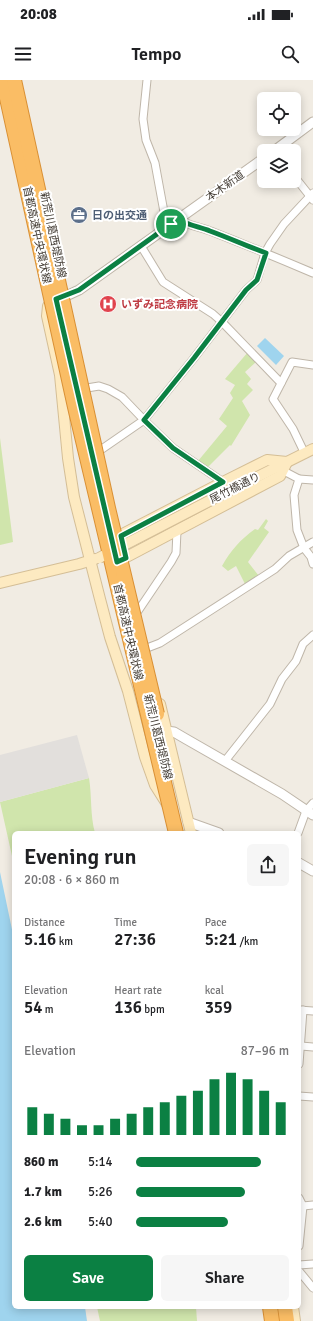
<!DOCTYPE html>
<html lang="en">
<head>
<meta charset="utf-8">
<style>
  :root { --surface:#fff; --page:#f6f6f6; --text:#202124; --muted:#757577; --accent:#0b8043 }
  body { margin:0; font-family:Signika,"Noto Sans JP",sans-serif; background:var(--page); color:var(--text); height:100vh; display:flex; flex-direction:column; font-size:15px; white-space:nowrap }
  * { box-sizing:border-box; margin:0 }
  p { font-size:13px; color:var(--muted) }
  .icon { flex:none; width:22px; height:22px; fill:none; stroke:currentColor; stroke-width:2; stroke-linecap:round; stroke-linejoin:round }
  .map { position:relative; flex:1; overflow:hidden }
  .panel { position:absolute; left:12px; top:751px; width:289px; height:478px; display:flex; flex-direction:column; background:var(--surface); border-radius:6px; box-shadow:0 2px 10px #0003 }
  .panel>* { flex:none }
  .controls { position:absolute; left:257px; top:12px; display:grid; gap:8px }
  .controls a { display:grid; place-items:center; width:44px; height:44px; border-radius:6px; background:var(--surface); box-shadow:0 2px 10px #0003; font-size:20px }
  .pin { position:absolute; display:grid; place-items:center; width:34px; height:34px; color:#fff; margin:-17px; border:2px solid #fff; border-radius:50%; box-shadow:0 1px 4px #0007 }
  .round { display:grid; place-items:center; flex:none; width:42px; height:42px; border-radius:6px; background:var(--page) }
  .overview { display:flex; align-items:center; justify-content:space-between; height:68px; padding:0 12px }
  h1 { font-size:22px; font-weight:600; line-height:30px }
  .figures { display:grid; grid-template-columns:repeat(3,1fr); gap:6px; height:68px; padding:4px 12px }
  .figures div { display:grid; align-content:center }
  .figures b { font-size:17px; font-weight:600 }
  .figures small { font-size:11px; font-weight:400 }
  .figures p { font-size:11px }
  .chart { height:112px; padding:8px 12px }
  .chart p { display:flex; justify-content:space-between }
  .chart svg { width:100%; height:72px; margin-top:4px; stroke:var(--accent); stroke-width:6 }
  .cta { display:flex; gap:8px; margin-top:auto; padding:8px 12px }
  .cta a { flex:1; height:46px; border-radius:6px; background:var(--accent); color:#fff; font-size:16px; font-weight:600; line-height:46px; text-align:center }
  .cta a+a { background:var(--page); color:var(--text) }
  ul { padding:0 12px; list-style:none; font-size:13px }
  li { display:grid; grid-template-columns:64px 48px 1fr; align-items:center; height:30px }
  li i { height:10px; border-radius:5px; background:var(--accent) }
  .status { display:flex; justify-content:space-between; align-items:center; height:28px; padding:0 20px; background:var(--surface); direction:ltr }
  .status svg { height:11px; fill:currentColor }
  header { display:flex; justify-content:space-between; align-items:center; height:52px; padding:0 12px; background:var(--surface); font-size:18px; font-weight:600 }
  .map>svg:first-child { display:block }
</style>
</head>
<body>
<div class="status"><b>20:08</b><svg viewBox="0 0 49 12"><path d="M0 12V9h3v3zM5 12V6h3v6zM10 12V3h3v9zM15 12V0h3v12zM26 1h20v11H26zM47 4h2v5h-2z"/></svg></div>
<header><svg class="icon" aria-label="menu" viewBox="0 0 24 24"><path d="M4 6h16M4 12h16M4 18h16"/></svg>Tempo<svg class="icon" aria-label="search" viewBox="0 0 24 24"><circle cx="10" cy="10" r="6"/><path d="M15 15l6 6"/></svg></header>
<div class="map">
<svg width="313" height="1241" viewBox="0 0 313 1241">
  <rect width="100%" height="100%" fill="#f1ece3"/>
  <g fill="#d0e5ac">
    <polygon points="248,272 257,281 245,292 251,299 247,304 253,310 242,321 250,335 231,366 230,365 208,387 198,381 227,346 219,339 233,318 230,313 235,305 225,299"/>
    <polygon points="0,358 13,462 0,465"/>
    <path d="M266,439L268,441L264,448L269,452L248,482L259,496L245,504L236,486L228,491L222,486C231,470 240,460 255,449L258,450Z"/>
    <path d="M89,698C92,716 90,735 95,753H14V785L0,722Z"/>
    <polygon points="97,1227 196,1227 197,1241 100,1241"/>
  </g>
  <polygon fill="#e2dfdc" points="77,655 89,698 0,722 0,675"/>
  <g fill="#9fd4ee">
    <polygon points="265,258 284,276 276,285 257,266"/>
    <polygon points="0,792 14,859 14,1227 85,1227 87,1241 0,1241"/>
  </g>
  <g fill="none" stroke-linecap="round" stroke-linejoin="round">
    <g stroke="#bfb6a9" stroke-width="9">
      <g id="minor">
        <polyline points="147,0 143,39 146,60 155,83 164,132 171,144"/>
        <polyline points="294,96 313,120"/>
        <path d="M178,139C188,146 201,147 213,152C246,165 280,179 313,193"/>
        <polyline points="141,166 163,202 213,234 222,242 281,303"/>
        <polyline points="87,308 99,306 108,309 122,317 144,340 173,368 223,402"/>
        <polyline points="102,369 144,340 194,278 246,210 257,200 265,173 270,164 284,144 313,113"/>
        <polyline points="305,374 293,349 273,319 292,282 313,285"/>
        <polyline points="280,389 299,399 294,415 297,450 304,468 311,477 313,484"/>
        <polyline points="299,399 313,400"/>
        <polyline points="138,531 171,482 176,473 177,451"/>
        <polyline points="147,568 160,563 275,489 289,476 313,462"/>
        <polyline points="225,681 270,624 282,599 296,581 303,564 313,555"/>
        <polyline points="298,753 306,731 313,723"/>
        <polyline points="299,930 313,931"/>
        <polyline points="301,966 313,967"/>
        <polyline points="299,984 303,930"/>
        <polyline points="299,1016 313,1017"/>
        <polyline points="299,1118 303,1126 299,1166"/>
        <polyline points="303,1126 313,1125"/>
        <polyline points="299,1185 313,1184"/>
        <polyline points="299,1191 313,1208"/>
      </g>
    </g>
    <g stroke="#bfb6a9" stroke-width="11">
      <g id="tertiary">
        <polyline points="274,71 313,42"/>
        <polyline points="66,216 79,210 264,78"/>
        <polyline points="166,651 174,652 186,659 282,714 313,735"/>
        <polyline points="188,742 219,753"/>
        <polyline points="299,783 313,791"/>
      </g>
    </g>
    <g stroke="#d4be96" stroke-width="12">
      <g id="secondary">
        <polyline points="53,220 48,226 47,236 60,295 68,378 74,417 100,519 110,557 128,611 145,677 155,705 167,724"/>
        <polyline points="213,419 313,369"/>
        <polyline points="111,460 223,402 267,380 287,382 280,396 117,482"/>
        <polyline points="0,503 79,484 95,479"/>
        <polyline points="160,624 191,753"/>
        <polyline points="293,1227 295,1241"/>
      </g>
    </g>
    <g stroke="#d99035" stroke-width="16">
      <g id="motorway">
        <polyline points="270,1227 272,1241"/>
        <polyline points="285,1227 287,1241"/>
      </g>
    </g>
    <use href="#minor" stroke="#fff" stroke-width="7"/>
    <use href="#tertiary" stroke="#fff" stroke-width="9"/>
    <use href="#secondary" stroke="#fdeac1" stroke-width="10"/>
    <use href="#motorway" stroke="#fabd65" stroke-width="14"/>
    <g stroke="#d4be96" stroke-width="12" stroke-linecap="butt">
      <polyline id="secondary-bridge" points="99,478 213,419"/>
    </g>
    <g stroke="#d99035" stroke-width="16" stroke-linecap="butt">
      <g id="motorway-bridge">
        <polyline points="3,0 75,327 176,753"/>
        <polyline points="14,0 108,428 157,634"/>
      </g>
    </g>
    <use href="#secondary-bridge" stroke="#fdeac1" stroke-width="10"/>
    <use href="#motorway-bridge" stroke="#fabd65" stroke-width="14"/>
  </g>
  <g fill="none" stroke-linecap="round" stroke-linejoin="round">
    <g stroke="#fff" stroke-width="8">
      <path id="route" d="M178,139C187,145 200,147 210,151C229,158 247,166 266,173L257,200L246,210L194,278L144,340L173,368L223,402L121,456L126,478L117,482L56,219L79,210Z"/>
    </g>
    <use href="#route" stroke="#0b8043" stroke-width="5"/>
  </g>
  <defs>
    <g id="office-disc" transform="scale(0.9)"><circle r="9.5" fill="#5c6f8a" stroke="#fff"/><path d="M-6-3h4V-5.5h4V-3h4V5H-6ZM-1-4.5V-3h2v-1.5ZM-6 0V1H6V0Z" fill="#fff"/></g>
    <g id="hospital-disc" transform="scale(0.9)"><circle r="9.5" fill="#e0444e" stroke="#fff"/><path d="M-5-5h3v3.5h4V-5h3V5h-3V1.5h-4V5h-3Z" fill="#fff"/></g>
  </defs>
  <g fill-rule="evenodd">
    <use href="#office-disc" x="79" y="135"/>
    <use href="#hospital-disc" x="108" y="224"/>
  </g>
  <g text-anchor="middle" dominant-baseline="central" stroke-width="4" stroke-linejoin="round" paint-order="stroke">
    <g font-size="11" fill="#433c34" stroke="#fff">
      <text transform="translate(225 106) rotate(-35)">本木新道</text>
      <text transform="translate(37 155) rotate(78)">首都高速中央環状線</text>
      <text transform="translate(53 155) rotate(78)">新荒川葛西堤防線</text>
      <text transform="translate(235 408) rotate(-27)">尾竹橋通り</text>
      <text transform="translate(128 552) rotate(77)">首都高速中央環状線</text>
      <text transform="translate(158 657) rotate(76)">新荒川葛西堤防線</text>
    </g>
    <g font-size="11" font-weight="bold" fill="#4e5e75" stroke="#fff" text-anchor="start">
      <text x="92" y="135">日の出交通</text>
    </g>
    <g font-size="11" font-weight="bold" fill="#be3a42" stroke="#fff" text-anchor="start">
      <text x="121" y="224">いずみ記念病院</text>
    </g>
  </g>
</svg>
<div class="controls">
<a><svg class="icon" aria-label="locate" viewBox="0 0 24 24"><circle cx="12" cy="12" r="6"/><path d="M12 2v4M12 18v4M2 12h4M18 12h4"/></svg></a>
<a><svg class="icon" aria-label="layers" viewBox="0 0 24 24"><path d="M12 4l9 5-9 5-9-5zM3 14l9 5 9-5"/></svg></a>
</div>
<div class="pin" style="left:171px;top:144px;background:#1e9e55"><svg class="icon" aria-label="arrive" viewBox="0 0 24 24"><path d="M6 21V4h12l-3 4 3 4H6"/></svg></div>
<section class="panel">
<div class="overview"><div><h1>Evening run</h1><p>20:08 · 6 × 860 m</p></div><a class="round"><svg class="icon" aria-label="share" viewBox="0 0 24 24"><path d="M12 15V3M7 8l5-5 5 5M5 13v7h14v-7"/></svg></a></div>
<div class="figures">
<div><p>Distance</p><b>5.16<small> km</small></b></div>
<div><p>Time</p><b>27:36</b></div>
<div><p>Pace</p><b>5:21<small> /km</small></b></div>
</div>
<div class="figures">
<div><p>Elevation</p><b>54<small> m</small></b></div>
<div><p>Heart rate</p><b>136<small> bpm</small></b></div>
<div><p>kcal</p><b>359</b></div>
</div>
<div class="chart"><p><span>Elevation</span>87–96 m</p>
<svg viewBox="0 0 160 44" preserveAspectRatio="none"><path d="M5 44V27M15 44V31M25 44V34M35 44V38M45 44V38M55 44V34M65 44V31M75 44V27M85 44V24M95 44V20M105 44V17M115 44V10M125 44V6M135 44V10M145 44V17M155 44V24"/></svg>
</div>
<ul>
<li><b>860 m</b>5:14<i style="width:82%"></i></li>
<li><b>1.7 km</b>5:26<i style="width:71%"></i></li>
<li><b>2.6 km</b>5:40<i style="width:60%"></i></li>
</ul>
<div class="cta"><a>Save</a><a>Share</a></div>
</section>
</div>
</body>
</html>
